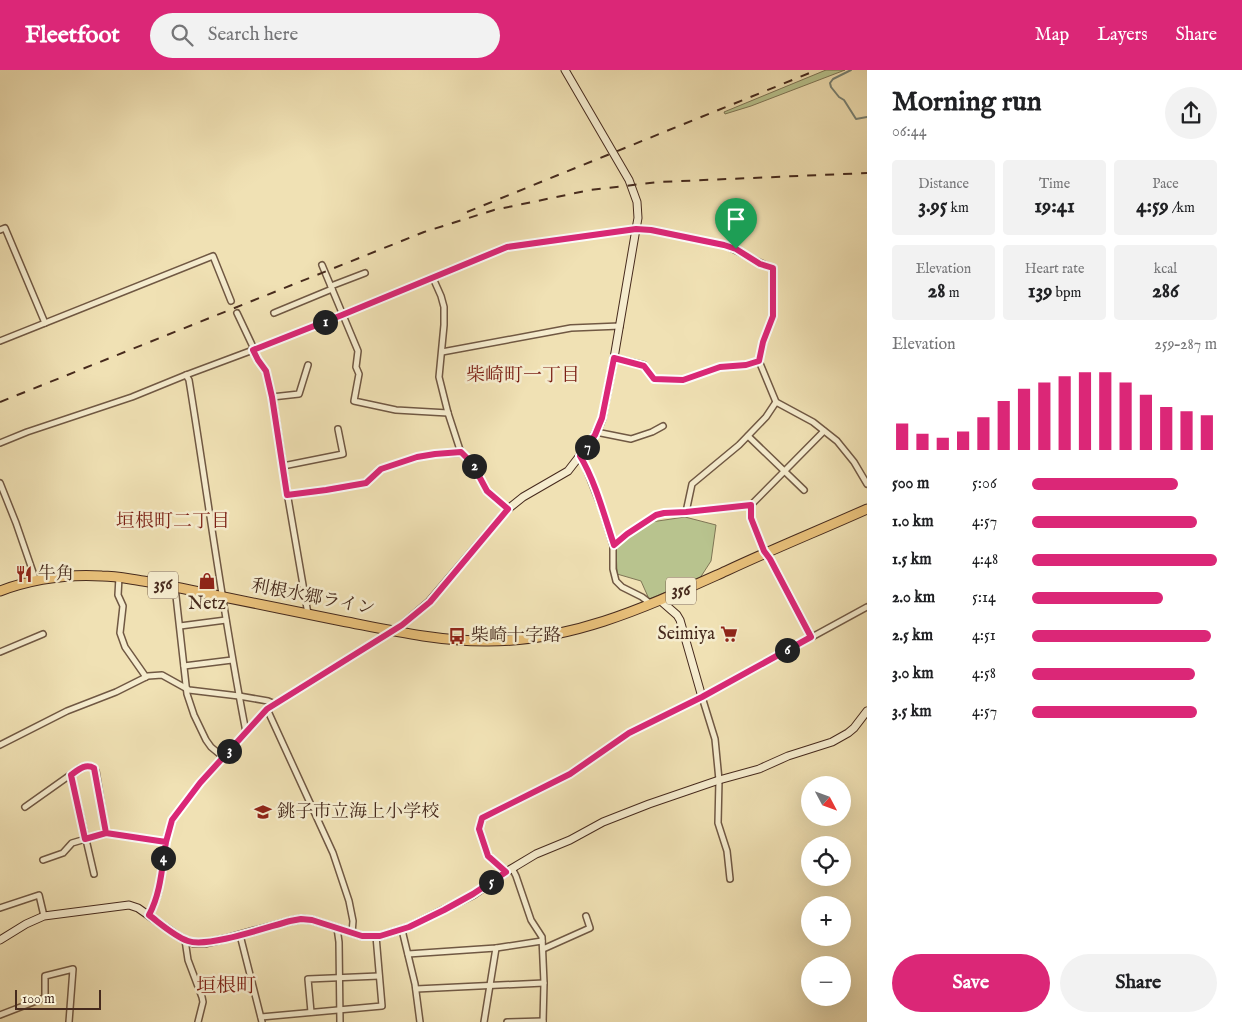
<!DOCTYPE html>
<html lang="en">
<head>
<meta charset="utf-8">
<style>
  :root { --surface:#fff; --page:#f2f2f2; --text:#202124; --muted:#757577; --accent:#db2777 }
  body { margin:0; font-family:"IM FELL English","Noto Serif JP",serif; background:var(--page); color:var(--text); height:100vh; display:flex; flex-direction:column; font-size:19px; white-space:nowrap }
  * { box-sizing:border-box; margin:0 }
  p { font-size:16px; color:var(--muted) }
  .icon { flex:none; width:28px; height:28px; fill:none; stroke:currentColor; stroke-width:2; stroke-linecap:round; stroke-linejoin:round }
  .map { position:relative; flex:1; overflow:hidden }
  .sheet { display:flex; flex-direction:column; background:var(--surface); width:375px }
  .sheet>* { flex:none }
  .needle { width:32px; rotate:131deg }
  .fabs { position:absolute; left:801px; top:706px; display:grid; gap:10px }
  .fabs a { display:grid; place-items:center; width:50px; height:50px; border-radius:50%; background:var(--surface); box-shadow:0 5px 20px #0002; font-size:25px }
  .scale { position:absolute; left:15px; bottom:12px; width:86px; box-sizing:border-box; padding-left:5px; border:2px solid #462a1d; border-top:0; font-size:14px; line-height:18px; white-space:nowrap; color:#462a1d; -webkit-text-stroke:4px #f5ecce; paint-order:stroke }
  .pin { position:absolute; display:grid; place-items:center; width:42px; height:42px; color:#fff; margin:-51px -21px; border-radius:50% 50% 50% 0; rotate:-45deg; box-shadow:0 0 5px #0007 }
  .pin .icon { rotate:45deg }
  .km { position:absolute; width:25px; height:25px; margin:-12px; border-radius:50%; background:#222; color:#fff; font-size:14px; line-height:25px; text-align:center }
  .round { display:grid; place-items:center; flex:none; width:52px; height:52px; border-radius:26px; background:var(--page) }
  .headline { display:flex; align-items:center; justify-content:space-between; height:85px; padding:0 25px }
  h1 { font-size:28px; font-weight:700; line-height:38px }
  .figures { display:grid; grid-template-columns:repeat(3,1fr); gap:8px; height:85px; padding:5px 25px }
  .figures div { display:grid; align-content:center; border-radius:5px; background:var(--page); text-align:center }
  .figures b { font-size:21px; font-weight:700 }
  .figures small { font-size:14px; font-weight:400 }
  .figures p { font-size:14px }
  .chart { height:140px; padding:10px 25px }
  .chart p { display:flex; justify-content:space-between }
  .chart svg { width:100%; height:90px; margin-top:5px; stroke:var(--accent); stroke-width:6 }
  .primary-button { display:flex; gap:10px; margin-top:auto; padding:10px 25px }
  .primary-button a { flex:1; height:58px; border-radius:30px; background:var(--accent); color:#fff; font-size:20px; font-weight:700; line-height:58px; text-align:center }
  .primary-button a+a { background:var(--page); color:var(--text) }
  ul { padding:0 25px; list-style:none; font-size:16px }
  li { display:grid; grid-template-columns:80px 60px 1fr; align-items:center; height:38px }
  li i { height:12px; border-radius:6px; background:var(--accent) }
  header { display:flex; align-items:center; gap:30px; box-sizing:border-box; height:70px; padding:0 25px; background:var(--accent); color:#fff }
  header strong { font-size:24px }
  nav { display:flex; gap:28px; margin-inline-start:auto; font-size:18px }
  .search { width:350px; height:45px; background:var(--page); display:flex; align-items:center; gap:12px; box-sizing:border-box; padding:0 18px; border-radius:28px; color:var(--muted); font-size:19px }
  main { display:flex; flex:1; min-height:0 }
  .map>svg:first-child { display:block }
</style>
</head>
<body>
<header>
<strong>Fleetfoot</strong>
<div class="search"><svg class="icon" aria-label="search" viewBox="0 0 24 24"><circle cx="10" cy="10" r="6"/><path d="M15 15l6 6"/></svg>Search here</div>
<nav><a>Map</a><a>Layers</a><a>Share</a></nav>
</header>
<main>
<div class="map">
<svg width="867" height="952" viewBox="0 0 867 952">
  <rect width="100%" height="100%" fill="#f0e1b4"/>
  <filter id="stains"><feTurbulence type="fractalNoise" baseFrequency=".004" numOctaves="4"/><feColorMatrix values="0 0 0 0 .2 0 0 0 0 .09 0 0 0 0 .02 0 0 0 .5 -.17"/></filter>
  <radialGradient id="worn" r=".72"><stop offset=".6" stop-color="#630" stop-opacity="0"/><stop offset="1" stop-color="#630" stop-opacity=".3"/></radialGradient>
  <g fill="#b8c38e" stroke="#7f7656">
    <polygon points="826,0 845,0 751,36 725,44 724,42"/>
    <polygon points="685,447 716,455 711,491 700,508 649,529 641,511 617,504 616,477 651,452"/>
  </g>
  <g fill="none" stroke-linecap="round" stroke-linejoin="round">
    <polyline stroke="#788275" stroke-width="2" points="851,0 833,9 830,13 831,17 839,27 844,30 856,49 867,47"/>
    <g stroke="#705843" stroke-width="8">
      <g id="street">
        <polyline points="0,160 5,158 45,253"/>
        <polyline points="322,195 358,281 356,297 359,304 354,331 396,340 448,343"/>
        <polyline points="433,208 441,226 444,237 444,255 439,307 448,343 461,383 472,393 487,421 508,439"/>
        <polyline points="331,216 365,203"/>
        <polyline points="237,243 254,279"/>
        <polyline points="274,243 332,219"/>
        <polyline points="0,271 213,186 231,231"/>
        <polyline points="253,280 258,290 266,301 273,330 288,428 308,544"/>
        <polyline points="442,282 571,258 620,256"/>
        <polyline points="759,291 776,332 813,352 837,371 854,392 867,414"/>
        <path d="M186,305L189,310C208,427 223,545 246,662"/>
        <polyline points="272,327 299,324 308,295"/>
        <polyline points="596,362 631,369 652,362 663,356"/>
        <polyline points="748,366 804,420"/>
        <path d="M0,373L27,362L132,327L186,305L261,277L433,208L507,177L636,159L651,160L724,175C741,182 756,192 773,198V245L763,272L759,291L746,295L720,297L683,310L654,309L644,295L614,288"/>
        <polyline points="580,386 584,393 602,439 613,475 613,499 616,511 622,517 642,527 651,534"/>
        <polyline points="283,396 343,384 338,359"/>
        <polyline points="0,413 16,453 36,511"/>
        <polyline points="287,425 326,420 366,413 381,399 417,387 435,384 461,383"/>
        <polyline points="751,435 751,448 764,481 770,489 811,567"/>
        <polyline points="686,442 692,414 739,375 766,347 776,332"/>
        <polyline points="613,475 627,464 656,445 664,443 686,442 751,435 824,361"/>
        <polyline points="119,507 118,525 123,536 120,563 125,577 146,607"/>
        <polyline points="175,517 187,624 194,645 206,670 211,677 223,687"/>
        <polyline points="180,556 226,550"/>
        <polyline points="0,582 43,564"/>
        <polyline points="184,596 232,590"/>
        <polyline points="702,627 715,669 719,710 718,753 727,781 730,809"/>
        <polyline points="267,639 333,783 349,831 353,851 352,863"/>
        <polyline points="0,675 67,641 116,622 148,606 162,605 189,620 239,626 268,631 275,634"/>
        <polyline points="71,705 94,804"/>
        <polyline points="25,737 80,698 86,696 92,697 96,701 106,763"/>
        <polyline points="43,790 63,783 72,773 106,763 166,772"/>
        <polyline points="512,798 516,806 531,850 542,867 544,913 543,952"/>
        <polyline points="506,802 488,786 479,759 482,748 570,704 629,663 702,627 867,537"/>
        <polyline points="0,838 39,825 44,846"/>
        <polyline points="149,845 154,835 158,824 166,769 172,750 200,713 267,639 392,561"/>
        <polyline points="337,858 339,872 340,952"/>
        <polyline points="402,860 415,914 420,952"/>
        <polyline points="240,865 262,952"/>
        <polyline points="185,870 188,890 202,927 203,932 198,952"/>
        <polyline points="543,879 590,858 586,846"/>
        <polyline points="408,884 496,878 542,871"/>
        <polyline points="416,919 544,913"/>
        <polyline points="311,942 308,909 379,906"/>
        <polyline points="0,945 44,928 45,925 45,906 73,899 69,952"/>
        <polyline points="261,947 382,936 376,866"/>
        <polyline points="484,952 496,878"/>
        <polyline points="507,952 543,951"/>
      </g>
    </g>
    <g stroke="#462a1d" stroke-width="9">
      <g id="secondary">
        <polyline points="661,531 677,545 680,550 702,627"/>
        <polyline points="393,561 402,555 429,532 508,439 523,427 568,401 592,370 600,354 602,349 614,288 636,159 638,148 637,132 629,110 565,0"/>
        <polyline points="0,870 26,854 44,846 129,835 138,838 178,866 185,870 193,873 206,873 224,869 290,851 301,849 312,850 362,866 380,866 409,857 473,825 506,802 536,784 570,770 603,752 649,734 719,710 759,699 788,686 832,672 848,663 854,658 867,641"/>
      </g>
    </g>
    <g stroke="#462a1d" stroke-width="11">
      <path id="highway" d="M0,521C32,509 68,504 102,506C116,506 129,509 143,511C166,515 190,520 214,525C257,534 299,542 342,551C389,560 437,571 485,571C572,572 648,536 726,501C773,479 820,460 867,439"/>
    </g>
    <use href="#street" stroke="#f5ecce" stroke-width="5"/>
    <use href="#secondary" stroke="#f5ecce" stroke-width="7"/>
    <use href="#highway" stroke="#e8c07a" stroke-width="9"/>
    <g stroke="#462a1d" stroke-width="2" stroke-dasharray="9 9" stroke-linecap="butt">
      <polyline points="467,142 817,0"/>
      <polyline points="0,332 424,162 494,140 590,120 659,112 867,103"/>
    </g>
  </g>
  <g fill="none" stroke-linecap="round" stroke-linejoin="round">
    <g stroke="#fff" stroke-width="10">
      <path id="route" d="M736,179L724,175L651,160L636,159L507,177L342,245L253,280L258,290L266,301L272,327L287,425L326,420L366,413L381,399L417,387L435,384L461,382L472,393L487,421L508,439L430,532L402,555L267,639L200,713L172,750L166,772L106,763L94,698C85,693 78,700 71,705L85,769L106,763L166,772C162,796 161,823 149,845C161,854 174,866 188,871C208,878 267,857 290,851L301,849L312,850L362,866H380L409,857L444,840L473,824L506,802L488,786L479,759L482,748L570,704L629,663L702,627L811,567L770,489L764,481L751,448V435L686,442L664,443L656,445L627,464L614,475C605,448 595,410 580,386L595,365L602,348L614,288L644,296L654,309L683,310L720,297L746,295L759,291L763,272L773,246V198L760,194L736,179"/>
    </g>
    <use href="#route" stroke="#db2777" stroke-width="6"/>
  </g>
  <defs>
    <g id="restaurant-bare" transform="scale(1.35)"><path d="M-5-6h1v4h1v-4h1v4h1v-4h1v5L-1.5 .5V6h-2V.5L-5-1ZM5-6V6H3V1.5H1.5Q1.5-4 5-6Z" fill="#8f2418" stroke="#f5ecce" stroke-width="2.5" paint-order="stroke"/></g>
    <g id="shop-bare" transform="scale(1.35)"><path d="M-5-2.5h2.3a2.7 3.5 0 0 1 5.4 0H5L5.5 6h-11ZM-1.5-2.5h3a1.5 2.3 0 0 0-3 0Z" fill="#8f2418" stroke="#f5ecce" stroke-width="2.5" paint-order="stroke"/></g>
    <g id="supermarket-bare" transform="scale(1.35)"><path d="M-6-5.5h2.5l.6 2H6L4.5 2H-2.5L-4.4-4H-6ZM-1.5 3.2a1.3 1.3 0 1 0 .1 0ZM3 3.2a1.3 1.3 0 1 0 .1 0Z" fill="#8f2418" stroke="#f5ecce" stroke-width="2.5" paint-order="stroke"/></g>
    <g id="bus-bare" transform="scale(1.35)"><path d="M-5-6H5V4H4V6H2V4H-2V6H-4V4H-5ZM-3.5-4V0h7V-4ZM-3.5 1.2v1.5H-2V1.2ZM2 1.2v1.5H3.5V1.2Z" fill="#8f2418" stroke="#f5ecce" stroke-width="2.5" paint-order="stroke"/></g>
    <g id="school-bare" transform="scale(1.35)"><path d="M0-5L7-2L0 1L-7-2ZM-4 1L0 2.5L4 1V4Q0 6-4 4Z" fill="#8f2418" stroke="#f5ecce" stroke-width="2.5" paint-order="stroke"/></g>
  </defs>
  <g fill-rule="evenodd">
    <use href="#restaurant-bare" x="24" y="504"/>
    <use href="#shop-bare" x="207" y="511"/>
    <use href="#supermarket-bare" x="729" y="564"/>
    <use href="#bus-bare" x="457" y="566"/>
    <use href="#school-bare" x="263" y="742"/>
  </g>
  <g text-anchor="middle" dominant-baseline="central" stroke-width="5" stroke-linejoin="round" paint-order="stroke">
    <g fill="#f5ecce" stroke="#7a6452" stroke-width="1">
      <rect x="148" y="501.5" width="30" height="27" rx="4"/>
      <rect x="666" y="507.5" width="30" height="27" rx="4"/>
    </g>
    <g font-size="16" font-weight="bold" fill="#462a1d">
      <text x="163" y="515">356</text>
      <text x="681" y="521">356</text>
    </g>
    <g font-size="18" fill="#462a1d" stroke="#f5ecce" text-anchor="start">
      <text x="38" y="504">牛角</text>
      <text x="207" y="534" text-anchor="middle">Netz</text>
      <text x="715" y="564" text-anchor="end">Seimiya</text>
      <text x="471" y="566">柴崎十字路</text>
      <text x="277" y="742">銚子市立海上小学校</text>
    </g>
    <g font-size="18" fill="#462a1d" stroke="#f5ecce">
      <text transform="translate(313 528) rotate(11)">利根水郷ライン</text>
    </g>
    <g font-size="19" fill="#7a1f14" stroke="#f5ecce">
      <text x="523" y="306">柴崎町一丁目</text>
      <text x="173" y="452">垣根町二丁目</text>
    </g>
    <g font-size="20" fill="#7a1f14" stroke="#f5ecce">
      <text x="226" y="916">垣根町</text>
    </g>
  </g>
  <rect width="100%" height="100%" filter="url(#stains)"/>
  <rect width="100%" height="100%" fill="url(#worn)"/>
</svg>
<div class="fabs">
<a><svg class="needle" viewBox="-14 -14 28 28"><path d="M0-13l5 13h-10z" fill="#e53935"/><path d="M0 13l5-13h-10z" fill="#757577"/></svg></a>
<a><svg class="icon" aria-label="locate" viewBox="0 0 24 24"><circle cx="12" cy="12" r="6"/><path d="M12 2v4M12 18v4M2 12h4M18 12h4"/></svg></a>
<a>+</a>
<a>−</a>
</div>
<div class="scale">100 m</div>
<div class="pin" style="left:736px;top:179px;background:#1e9e55"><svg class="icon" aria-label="arrive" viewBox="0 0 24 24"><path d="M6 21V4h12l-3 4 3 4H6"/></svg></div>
<b class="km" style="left:325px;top:252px">1</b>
<b class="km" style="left:474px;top:396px">2</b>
<b class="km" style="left:229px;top:681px">3</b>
<b class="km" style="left:163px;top:788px">4</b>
<b class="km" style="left:491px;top:812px">5</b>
<b class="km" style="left:787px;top:580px">6</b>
<b class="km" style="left:587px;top:377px">7</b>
</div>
<section class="sheet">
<div class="headline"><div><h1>Morning run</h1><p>06:44</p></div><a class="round"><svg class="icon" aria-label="share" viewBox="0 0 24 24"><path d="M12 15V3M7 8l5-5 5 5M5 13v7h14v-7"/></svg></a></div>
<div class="figures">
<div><p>Distance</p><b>3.95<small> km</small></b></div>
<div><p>Time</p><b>19:41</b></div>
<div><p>Pace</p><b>4:59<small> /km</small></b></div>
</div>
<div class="figures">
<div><p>Elevation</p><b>28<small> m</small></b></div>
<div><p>Heart rate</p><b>139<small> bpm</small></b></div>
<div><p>kcal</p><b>286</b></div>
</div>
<div class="chart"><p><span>Elevation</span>259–287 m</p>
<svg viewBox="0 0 160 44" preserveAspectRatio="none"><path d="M5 44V31M15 44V36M25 44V38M35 44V35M45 44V28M55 44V20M65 44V14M75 44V11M85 44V8M95 44V6M105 44V6M115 44V11M125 44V17M135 44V23M145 44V25M155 44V27"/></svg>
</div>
<ul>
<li><b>500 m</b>5:06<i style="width:79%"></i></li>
<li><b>1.0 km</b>4:57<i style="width:89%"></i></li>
<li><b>1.5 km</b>4:48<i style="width:100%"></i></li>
<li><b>2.0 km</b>5:14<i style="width:71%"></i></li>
<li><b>2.5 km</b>4:51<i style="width:97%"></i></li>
<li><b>3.0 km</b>4:58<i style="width:88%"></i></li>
<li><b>3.5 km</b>4:57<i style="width:89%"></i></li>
</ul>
<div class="primary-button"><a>Save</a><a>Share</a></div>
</section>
</main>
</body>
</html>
